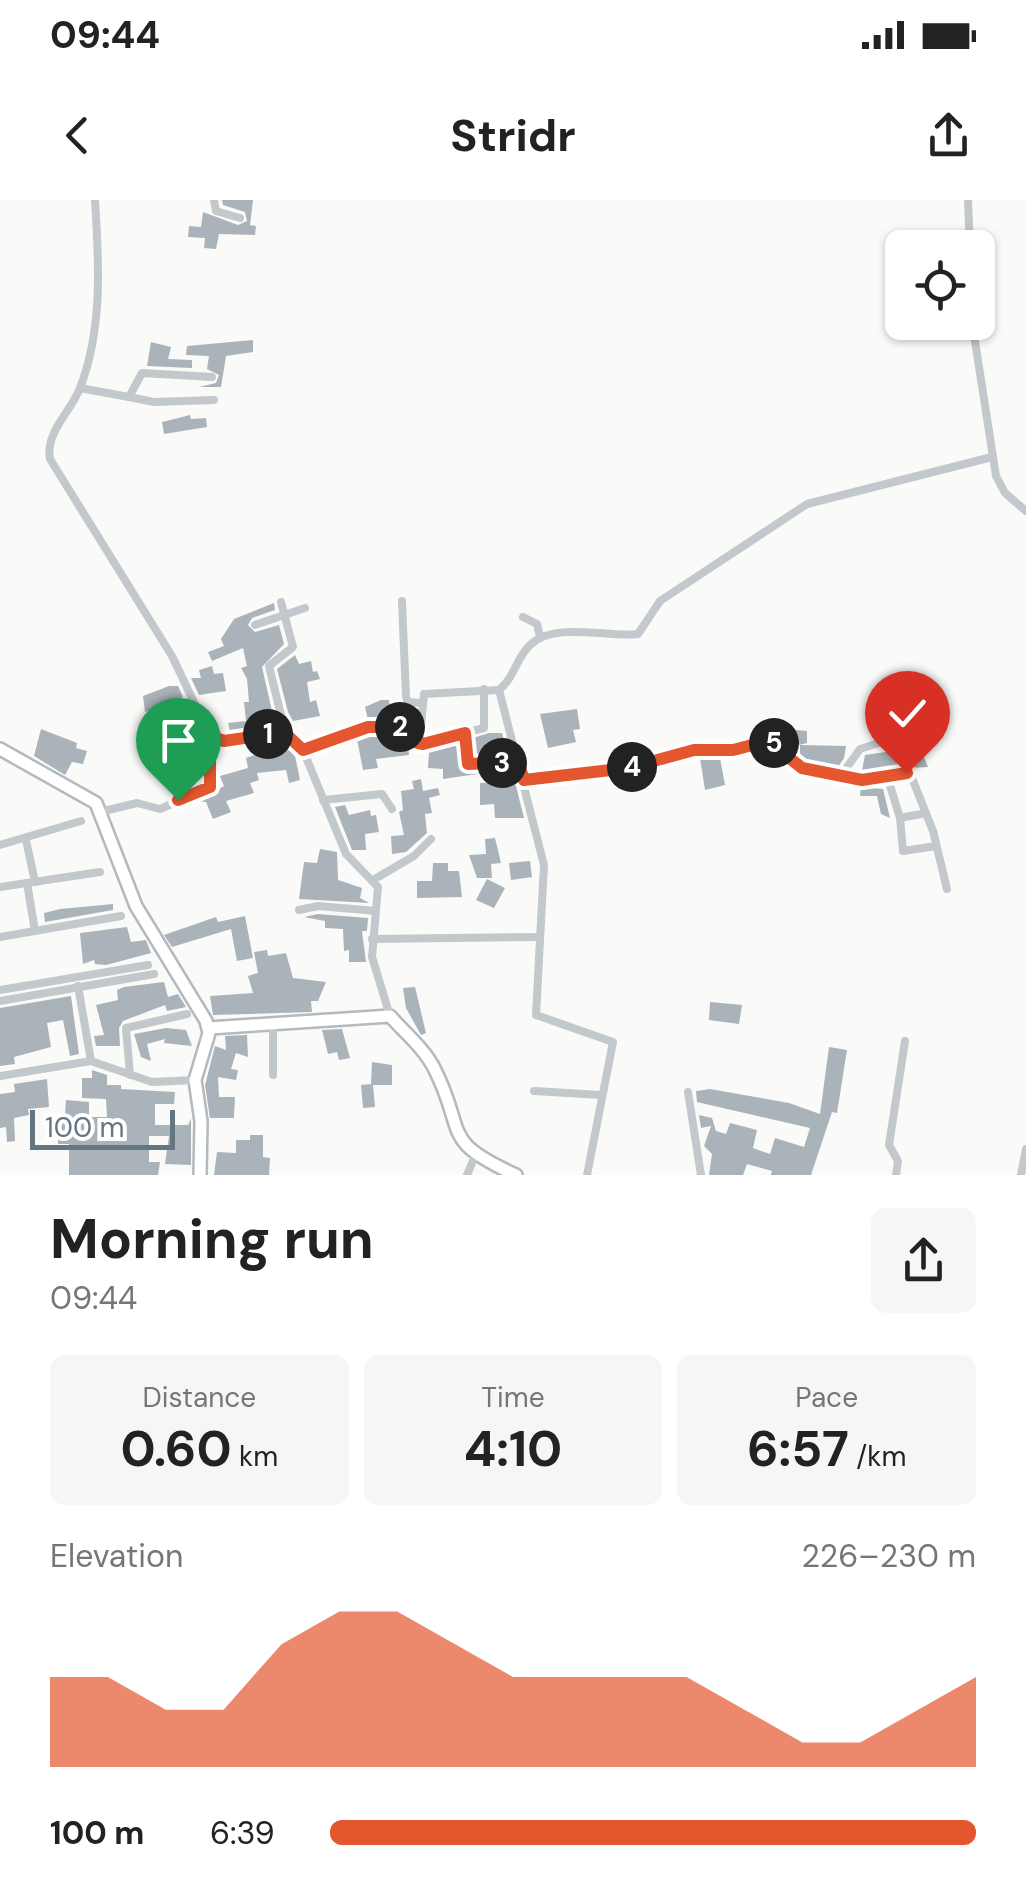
<!DOCTYPE html>
<html lang="en">
<head>
<meta charset="utf-8">
<style>
  :root { --surface:#fff; --page:#f6f6f6; --text:#222; --muted:#767676; --accent:#e4572e }
  body { margin:0; font-family:"DM Sans",sans-serif; background:var(--page); color:var(--text); height:100vh; display:flex; flex-direction:column; font-size:38px; white-space:nowrap }
  * { box-sizing:border-box; margin:0 }
  p { font-size:32px; color:var(--muted) }
  .icon { flex:none; width:55px; height:55px; fill:none; stroke:currentColor; stroke-width:2; stroke-linecap:round; stroke-linejoin:round }
  .map { position:relative; height:975px; overflow:hidden }
  .drawer { display:flex; flex-direction:column; background:var(--surface); flex:1 }
  .drawer>* { flex:none }
  .tools { position:absolute; left:885px; top:30px; display:grid; gap:20px }
  .tools a { display:grid; place-items:center; width:110px; height:110px; border-radius:15px; background:var(--surface); box-shadow:0 2px 8px #0004; font-size:50px }
  .scale { position:absolute; left:30px; bottom:25px; width:145px; box-sizing:border-box; padding-left:10px; border:5px solid #657683; border-top:0; font-size:28px; line-height:35px; white-space:nowrap; color:#657683; -webkit-text-stroke:8px #fff; paint-order:stroke }
  .pin { position:absolute; display:grid; place-items:center; width:85px; height:85px; color:#fff; margin:-102px -42px; border-radius:50% 50% 50% 0; rotate:-45deg; box-shadow:0 0 10px #0007 }
  .pin .icon { rotate:45deg }
  .km { position:absolute; width:50px; height:50px; margin:-25px; border-radius:50%; background:#222; color:#fff; font-size:28px; line-height:50px; text-align:center }
  .round { display:grid; place-items:center; flex:none; width:105px; height:105px; border-radius:15px; background:var(--page) }
  .head { display:flex; align-items:center; justify-content:space-between; height:170px; padding:0 50px }
  h1 { font-size:55px; font-weight:700; line-height:75px }
  .stats { display:grid; grid-template-columns:repeat(3,1fr); gap:15px; height:170px; padding:10px 50px }
  .stats div { display:grid; align-content:center; border-radius:15px; background:var(--page); text-align:center }
  .stats b { font-size:50px; font-weight:700 }
  .stats small { font-size:28px; font-weight:400 }
  .stats p { font-size:28px }
  .chart { height:280px; padding:20px 50px }
  .chart p { display:flex; justify-content:space-between }
  .chart svg { width:100%; height:180px; margin-top:10px; fill:var(--accent); opacity:.7 }
  ul { padding:0 50px; list-style:none; font-size:32px }
  li { display:grid; grid-template-columns:160px 120px 1fr; align-items:center; height:75px }
  li i { height:25px; border-radius:12px; background:var(--accent) }
  .status { display:flex; justify-content:space-between; align-items:center; height:70px; padding:0 50px; background:var(--surface); direction:ltr }
  .status svg { height:28px; fill:currentColor }
  header { display:flex; justify-content:space-between; align-items:center; height:130px; padding:0 50px; background:var(--surface); font-size:45px; font-weight:700 }
  .map>svg:first-child { display:block }
</style>
</head>
<body>
<div class="status"><b>09:44</b><svg viewBox="0 0 49 12"><path d="M0 12V9h3v3zM5 12V6h3v6zM10 12V3h3v9zM15 12V0h3v12zM26 1h20v11H26zM47 4h2v5h-2z"/></svg></div>
<header><svg class="icon" aria-label="back" viewBox="0 0 24 24"><path d="M15 5l-7 7 7 7"/></svg>Stridr<svg class="icon" aria-label="share" viewBox="0 0 24 24"><path d="M12 15V3M7 8l5-5 5 5M5 13v7h14v-7"/></svg></header>
<div class="map">
<svg width="1026" height="975" viewBox="0 0 1026 975">
  <rect width="100%" height="100%" fill="#fafaf8"/>
  <g fill="#aab3b9">
    <polygon points="222,0 253,0 250,25 256,26 255,35 219,34 216,49 204,48 205,38 188,37 189,26 201,27 203,12 238,25 247,21 245,12 223,5"/>
    <polygon points="253,140 253,152 226,156 221,187 199,187 216,183 219,175 207,169 209,156 186,155 187,146"/>
    <polygon points="151,142 171,147 168,159 192,160 192,168 147,166"/>
    <polygon points="190,215 191,219 206,218 207,227 164,234 162,222"/>
    <polygon points="274,403 275,410 252,418 248,425 255,432 279,425 284,444 262,467 275,524 230,532 228,523 246,521 244,502 249,502 247,479 241,468 247,466 243,448 212,461 208,452 224,446 221,439 234,419"/>
    <polygon points="295,455 299,464 311,461 313,472 317,471 320,479 307,482 310,502 316,500 320,516 293,521 288,512 277,469"/>
    <polygon points="212,466 214,474 223,473 226,491 199,495 191,478 201,478 199,470"/>
    <polygon points="169,486 178,486 183,497 145,512 143,496"/>
    <polygon points="381,500 389,500 390,508 414,510 414,515 368,520 365,507"/>
    <polygon points="577,509 580,529 573,530 576,542 548,548 540,514"/>
    <polygon points="182,513 185,523 194,519 198,528 171,542 160,520"/>
    <polygon points="776,528 807,531 807,543 791,547 777,537"/>
    <polygon points="41,529 77,543 76,548 87,551 83,564 72,562 65,575 34,556"/>
    <polygon points="489,533 502,533 506,548 501,549 501,555 474,556 473,538"/>
    <polygon points="371,534 407,534 409,555 376,559 378,568 363,570 357,539"/>
    <polygon points="279,540 294,551 300,580 289,583 286,570 257,573 259,580 250,583 254,593 226,601 231,612 213,619 206,602 198,601 224,586 220,576 248,568 246,558 281,546"/>
    <polygon points="458,542 461,569 484,573 443,579 443,569 428,568 429,553 424,550"/>
    <polygon points="800,545 846,546 844,558 838,567 807,562 800,560"/>
    <polygon points="920,547 928,567 862,571 865,555"/>
    <polygon points="700,558 720,558 725,585 705,590"/>
    <polygon points="502,570 512,570 524,618 495,618 494,604 480,605 480,583 502,582"/>
    <polygon points="421,579 423,591 438,588 440,595 429,598 432,613 425,614 427,633 406,652 392,654 391,636 404,635 399,612 403,610 401,591 414,589 412,581"/>
    <polygon points="861,587 883,589 890,618 881,614 877,596 860,596"/>
    <polygon points="345,605 349,615 370,610 371,616 376,615 379,632 365,634 366,650 352,650 335,607"/>
    <polygon points="495,638 501,663 491,664 492,678 477,678 469,655 486,654 485,639"/>
    <polygon points="320,649 337,652 338,680 362,688 360,698 369,703 299,699 304,662 317,663"/>
    <polygon points="530,661 532,677 511,680 509,663"/>
    <polygon points="433,663 448,663 448,671 459,671 462,697 417,698 417,681 432,681"/>
    <polygon points="487,679 505,688 494,708 476,700"/>
    <polygon points="113,704 113,710 45,722 44,713 60,709"/>
    <polygon points="318,714 368,718 367,731 362,731 366,762 349,762 349,750 344,751 343,729 325,728 325,721 304,717"/>
    <polygon points="245,716 253,758 237,761 231,729 172,747 164,735 216,717 218,722"/>
    <polygon points="127,727 131,742 146,740 151,753 106,765 95,764 94,760 83,764 80,733"/>
    <polygon points="267,750 268,756 286,753 293,778 326,782 318,801 311,801 312,812 213,815 210,796 253,793 248,776 258,773 254,752"/>
    <polygon points="164,782 168,797 178,794 186,807 167,811 165,805 123,821 119,828 120,846 96,846 94,836 104,835 96,805 118,800 117,790 124,787"/>
    <polygon points="415,787 426,833 421,835 406,808 403,788"/>
    <polygon points="71,796 79,854 70,856 63,820 47,823 51,847 14,857 15,864 0,866 0,808"/>
    <polygon points="710,802 742,805 739,824 709,820"/>
    <polygon points="166,828 186,830 192,846 164,843 165,839 147,844 151,861 141,857 134,834"/>
    <polygon points="342,829 350,858 339,860 337,852 328,854 322,830"/>
    <polygon points="247,835 248,857 236,853 231,869 238,870 236,880 218,877 219,897 235,897 234,918 210,918 205,885 215,846 226,850 225,836"/>
    <polygon points="829,847 847,850 837,913 832,912 811,975 771,975 772,971 747,964 743,975 709,975 712,954 704,946 711,926 701,928 699,915 712,918 716,931 726,934 730,923 757,930 753,948 770,954 775,938 804,947 810,928 697,902 696,891 710,889 789,903 820,914"/>
    <polygon points="372,862 392,865 392,885 373,885 375,907 363,908 361,885 371,884"/>
    <polygon points="92,870 107,875 107,885 121,885 121,889 175,892 174,904 155,904 155,925 188,925 191,919 191,965 165,964 169,936 149,936 149,962 160,962 158,975 69,975 69,944 58,944 58,915 65,915 66,900 89,902 89,917 107,917 106,899 82,898 82,878 92,878"/>
    <polygon points="47,879 49,907 28,909 29,915 14,918 15,941 7,942 6,927 0,928 0,894 15,892 14,884"/>
    <polygon points="250,935 263,935 263,957 270,958 269,975 214,975 217,952 236,953 236,940 250,940"/>
  </g>
  <g fill="none" stroke-linecap="round" stroke-linejoin="round">
    <g stroke="#b3babf" stroke-width="16">
      <g id="secondary">
        <polyline points="0,549 96,603 136,706 206,821 209,833 195,880 201,921 200,975"/>
        <path d="M209,828L390,816C405,833 425,849 435,870C467,934 439,940 516,975"/>
      </g>
    </g>
    <g stroke="#c3c8cc" stroke-width="8">
      <path d="M95,0C99,62 103,129 80,188C71,212 45,232 50,259L172,456L210,536L224,541L285,532L303,550L346,654L378,687L372,757L390,816"/>
      <polyline points="214,0 216,11 240,18"/>
      <polyline points="968,0 970,48"/>
      <polyline points="972,122 996,276 1005,293 1026,311"/>
      <polyline points="80,188 129,197 142,173 212,177"/>
      <polyline points="129,197 154,202 214,200"/>
      <polyline points="402,401 406,497 408,502 420,503"/>
      <polyline points="281,402 293,447 269,466 285,532"/>
      <polyline points="523,417 537,424 540,437"/>
      <polyline points="255,425 305,408"/>
      <polyline points="499,490 544,665 536,815 613,842 587,975"/>
      <polyline points="416,527 417,543 423,543 484,528 484,489"/>
      <polyline points="465,533 467,564 518,562"/>
      <path d="M303,550L368,527L421,526L424,494L499,490C515,477 516,458 530,445C554,421 608,438 638,434L660,401L807,304L992,257"/>
      <polyline points="840,577 860,549 897,537"/>
      <polyline points="888,579 900,618 903,651 936,646"/>
      <path d="M524,580L627,568L695,551L733,550L768,541C782,546 785,561 798,567C833,582 874,580 910,573L933,631L947,689"/>
      <polyline points="323,600 382,594 392,609"/>
      <polyline points="100,612 137,603 160,609 209,588 210,536"/>
      <polyline points="900,618 926,613"/>
      <polyline points="26,640 35,682"/>
      <polyline points="0,645 81,621"/>
      <polyline points="373,680 414,656 431,639"/>
      <polyline points="27,683 35,731"/>
      <polyline points="0,687 100,672"/>
      <polyline points="299,710 318,706 376,711"/>
      <polyline points="0,737 121,716"/>
      <polyline points="372,739 538,737"/>
      <polyline points="78,786 91,861"/>
      <polyline points="0,790 148,765"/>
      <polyline points="0,801 154,774"/>
      <polyline points="273,824 273,875"/>
      <polyline points="130,875 126,828 187,814"/>
      <polyline points="0,876 91,861 152,882 195,880"/>
      <polyline points="534,891 601,895"/>
      <polyline points="688,892 701,975"/>
      <polyline points="467,975 475,956"/>
      <polyline points="896,975 898,961 889,945 905,841"/>
      <polyline points="1021,975 1026,949"/>
    </g>
    <use href="#secondary" stroke="#fff" stroke-width="11"/>
  </g>
  <g fill="none" stroke-linecap="round" stroke-linejoin="round">
    <g stroke="#fff" stroke-width="20">
      <polyline id="route" points="178,600 210,587 210,536 224,541 284,532 303,550 368,527 416,527 418,543 423,544 465,533 468,564 518,562 524,580 628,568 694,550 733,550 768,541 802,568 862,580 907,573"/>
    </g>
    <use href="#route" stroke="#e4572e" stroke-width="12"/>
  </g>
</svg>
<div class="tools">
<a><svg class="icon" aria-label="locate" viewBox="0 0 24 24"><circle cx="12" cy="12" r="6"/><path d="M12 2v4M12 18v4M2 12h4M18 12h4"/></svg></a>
</div>
<div class="scale">100 m</div>
<div class="pin" style="left:178px;top:600px;background:#1e9e55"><svg class="icon" aria-label="arrive" viewBox="0 0 24 24"><path d="M6 21V4h12l-3 4 3 4H6"/></svg></div>
<div class="pin" style="left:907px;top:573px;background:#d93025"><svg class="icon" aria-label="check" viewBox="0 0 24 24"><path d="M5 12l5 5 9-10"/></svg></div>
<b class="km" style="left:268px;top:534px">1</b>
<b class="km" style="left:400px;top:527px">2</b>
<b class="km" style="left:502px;top:563px">3</b>
<b class="km" style="left:632px;top:567px">4</b>
<b class="km" style="left:774px;top:543px">5</b>
</div>
<section class="drawer">
<div class="head"><div><h1>Morning run</h1><p>09:44</p></div><a class="round"><svg class="icon" aria-label="share" viewBox="0 0 24 24"><path d="M12 15V3M7 8l5-5 5 5M5 13v7h14v-7"/></svg></a></div>
<div class="stats">
<div><p>Distance</p><b>0.60<small> km</small></b></div>
<div><p>Time</p><b>4:10</b></div>
<div><p>Pace</p><b>6:57<small> /km</small></b></div>
</div>
<div class="chart"><p><span>Elevation</span>226–230 m</p>
<svg viewBox="0 0 160 44" preserveAspectRatio="none"><path d="M0 44V22L10 22L20 30L30 30L40 14L50 6L60 6L70 14L80 22L90 22L100 22L110 22L120 30L130 38L140 38L150 30L160 22V44z"/></svg>
</div>
<ul>
<li><b>100 m</b>6:39<i style="width:100%"></i></li>
</ul>
</section>
</body>
</html>
